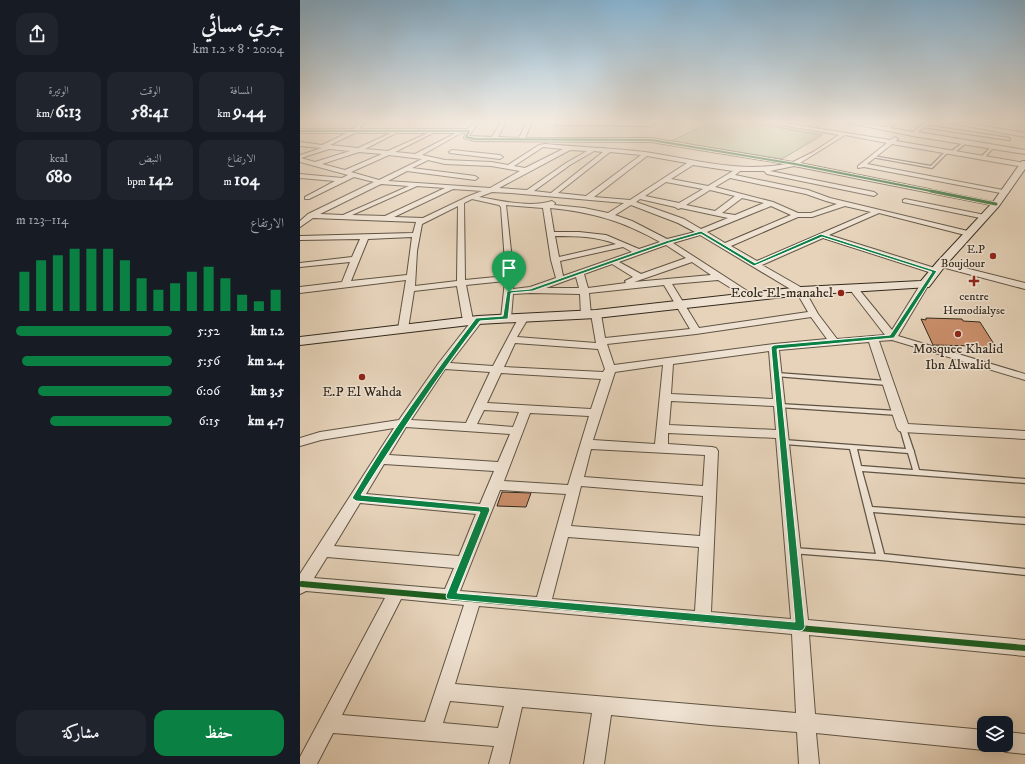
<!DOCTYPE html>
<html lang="ar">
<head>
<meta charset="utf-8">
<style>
  :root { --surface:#171b24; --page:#20242c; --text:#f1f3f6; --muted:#9ea1a6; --accent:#0b8043 }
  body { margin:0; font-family:"IM FELL DW Pica",Amiri,serif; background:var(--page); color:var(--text); direction:rtl; height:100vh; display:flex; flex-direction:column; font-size:15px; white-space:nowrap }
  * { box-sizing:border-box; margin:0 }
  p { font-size:13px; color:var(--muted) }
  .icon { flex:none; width:22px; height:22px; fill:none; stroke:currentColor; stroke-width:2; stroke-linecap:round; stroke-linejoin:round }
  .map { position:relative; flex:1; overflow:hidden; direction:ltr }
  .panel { display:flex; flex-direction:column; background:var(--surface); width:300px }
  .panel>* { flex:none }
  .fabs { position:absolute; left:677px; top:716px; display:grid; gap:8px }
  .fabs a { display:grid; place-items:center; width:36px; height:36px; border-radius:8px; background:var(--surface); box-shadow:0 4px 16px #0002; font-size:20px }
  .pin { position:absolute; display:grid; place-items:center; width:34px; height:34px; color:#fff; margin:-41px -17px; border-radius:50% 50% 50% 0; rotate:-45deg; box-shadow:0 0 4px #0007 }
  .pin .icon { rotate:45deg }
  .round { display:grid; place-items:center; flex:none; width:42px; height:42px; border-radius:12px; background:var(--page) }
  .headline { display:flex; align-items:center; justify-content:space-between; height:68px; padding:0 16px }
  h1 { font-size:22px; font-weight:800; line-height:30px }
  .figures { display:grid; grid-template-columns:repeat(3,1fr); gap:6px; height:68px; padding:4px 16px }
  .figures div { display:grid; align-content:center; border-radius:10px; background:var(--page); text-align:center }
  .figures b { font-size:17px; font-weight:800 }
  .figures small { font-size:11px; font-weight:400 }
  .figures p { font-size:11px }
  .chart { height:112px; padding:8px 16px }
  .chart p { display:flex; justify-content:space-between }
  .chart svg { width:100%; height:72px; margin-top:4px; stroke:var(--accent); stroke-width:6 }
  .cta { display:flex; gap:8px; margin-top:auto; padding:8px 16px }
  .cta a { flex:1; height:46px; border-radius:12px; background:var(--accent); color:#fff; font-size:16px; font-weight:800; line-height:46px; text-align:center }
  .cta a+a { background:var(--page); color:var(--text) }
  ul { padding:0 16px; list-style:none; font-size:13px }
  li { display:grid; grid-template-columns:64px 48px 1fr; align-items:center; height:30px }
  li i { height:10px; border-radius:5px; background:var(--accent) }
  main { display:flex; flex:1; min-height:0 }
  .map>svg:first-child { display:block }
</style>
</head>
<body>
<main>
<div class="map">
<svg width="725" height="764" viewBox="0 0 725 764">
  <rect width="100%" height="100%" fill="#e6d3ba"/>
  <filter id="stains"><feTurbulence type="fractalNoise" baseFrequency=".005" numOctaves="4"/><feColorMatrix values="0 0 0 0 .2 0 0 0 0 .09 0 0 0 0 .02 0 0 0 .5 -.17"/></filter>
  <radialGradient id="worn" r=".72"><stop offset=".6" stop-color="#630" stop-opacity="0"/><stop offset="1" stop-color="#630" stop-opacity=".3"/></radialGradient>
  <polygon fill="#b3bd91" stroke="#727357" points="411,122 447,122 522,135 482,159 371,141"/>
  <g fill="#ca8e6b" stroke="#32291d">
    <polygon points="626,318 662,319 663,321 680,322 699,352 680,351 677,346 633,345 621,319 626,320"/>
    <polygon points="202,492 231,493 226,507 197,506"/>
  </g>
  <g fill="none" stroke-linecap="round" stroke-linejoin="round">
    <g stroke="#5f5444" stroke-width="2.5">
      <g id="lane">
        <polygon points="593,122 596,122 587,130 585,130 585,128"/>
        <polygon points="624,125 709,138 710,139 709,140 623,127"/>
        <polygon points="665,141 667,142 654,153 652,153 652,151"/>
        <polygon points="692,146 694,147 684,158 682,158 682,156"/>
        <polygon points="647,150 649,151 632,168 572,157 573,156 631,166"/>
        <polygon points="477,373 587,381 590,383 587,385 475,376 474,375"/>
        <polygon points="480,404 598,411 601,413 598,415 478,407 477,406"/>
        <path d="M603,426L606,428L613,449L614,451V452L619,470L725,479V483L562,471L572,507L725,518V524L573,512L584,554L725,569V575L581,560L491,553L490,551L491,549L494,548L576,554L550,449L484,444L482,443L481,442L482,441L484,440L606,449L600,428ZM557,449L608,453L613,470L561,466Z"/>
      </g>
    </g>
    <g stroke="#5f5444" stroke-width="2">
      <g id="street">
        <path d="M61,122H66L59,129H168L174,122H179L169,136L192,137L201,122H206L198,137L219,138L227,122H232L225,138H351L493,162L513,152L539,135L464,122H478L590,140L595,137L598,139L596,141L725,163L724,167L592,144L567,164L708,191L709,192L706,194L564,167L558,168V166L587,143L545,135L500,163L698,203V205L696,206L494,166L470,171L574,192L577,194L574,196L467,174L464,171H440L435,175L508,190L530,198L672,232L673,234L669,236L579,213L529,235L638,269L639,271L638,273H632L523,238L462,265L504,289L518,314L537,339L585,335L551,291L550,289L551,287H557L592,330L622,282H628L629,284L598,336L725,374V380L592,340L579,341L608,424L725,431V439L603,432L599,431L597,428L569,342L479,350L508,620L725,640V656L509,635L515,714L684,730V745H692L691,747L684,750L516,733L519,764H499L497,732L410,725L311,715L304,764H284L292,713L222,707L209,764H189L194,746L33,733L17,764H0V757L85,598L6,591L0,594V574L94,428L21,440L0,446V438L20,432L99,420L138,364L170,323H165L163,321L157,286L114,291L108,329L103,332L98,329L106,280L0,293V287L42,282L50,262L0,267V263L52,257L60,239L0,240V236L113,233L116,222L13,218L0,227V221L8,214L74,182L54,177L9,199H5V197L35,181L0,178V174L42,178L48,175L0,162V155L22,148L0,146V142L22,145L47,133H0V129H53ZM55,133H91L58,148L30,145ZM96,133H128L88,151L65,149ZM133,133H156L115,154L95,152ZM161,133H166L164,138L175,141L351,142L486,164C437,173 393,159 345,152C312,148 278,147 245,144L239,145L208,165L191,162L145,160L122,155ZM243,147L263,149L225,168L214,166ZM29,149L50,151L15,162L1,158ZM270,150L287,151L266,163L227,190L199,188ZM294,151L303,152L251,193L234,191L270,165ZM59,152L82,154L45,170L22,164ZM310,152L341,155L286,196L258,193ZM89,155L122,159L79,180L51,172ZM347,156L387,163L330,200L294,197ZM128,160L145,164L191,166L220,171L190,188L88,181L107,171L175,180L178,178L175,176L112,168ZM393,165L433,171L408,186L371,179ZM430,178L506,194L526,201L537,204L511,213H498L473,202L415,187ZM366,182L403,189L379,203L345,196ZM81,184L109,186L43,215L20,214ZM117,186L145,188L85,216L52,215ZM153,189L182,191L169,196L123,218L94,217ZM410,190L435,196L415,211L386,205ZM192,192L211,193L324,203L308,213L284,208L254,205L255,203L252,201C230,208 202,201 179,197ZM442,198L464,203L435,215L422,213ZM172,199L199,205L201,207L206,276L165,280L164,203ZM340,199L375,207L378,209L381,208L428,218L401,229L384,219L336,202ZM206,205L243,208L251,260L256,278L230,287L213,289L214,278ZM331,205L378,223L395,232L367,239L332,221L315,215ZM158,206L157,281L115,286L117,251L122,224ZM471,206L491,215L425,243L407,232ZM545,206L571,212L457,261L431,246L498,217H512ZM250,208C292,212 323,221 360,242L339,249L306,235L279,232H254ZM400,235L497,293L508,312L399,328L372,284L418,280L447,298H453L455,296L373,243ZM255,236C276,236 296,236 316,244L259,257ZM112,237L107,275L51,281L68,239ZM366,245L386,258L341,274L319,262ZM323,247L332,252L263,276L260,261ZM392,262L411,275L334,282ZM312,264L333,277L325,281L326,283L288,288L284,274ZM276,277L279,288H246ZM205,281L201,318L203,320L206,321L211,318L213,294L231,293L280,294L281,315L286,318L291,315L289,293L364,285L390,329L305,338L301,314L296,311L291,314L296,343L217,337L229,317L224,314L219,317L193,366L150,363L183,320L178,317L173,320L166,285ZM511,317L527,339L474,344L314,365L307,344L396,334ZM215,343L298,349L305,369L303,372L204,367ZM469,351L473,399L371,394L373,364ZM363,365L355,444L293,440L315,372ZM145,369L190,372L166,423L111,420ZM201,373L301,379L291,409L187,403ZM371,401L474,406L476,430L369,425ZM184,410L219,412L213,427L177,424ZM230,413L289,416L268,485L204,481ZM106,427L210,434L198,462L89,455ZM368,433L476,438L491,619L411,612L418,451L416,448L412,447L368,444ZM291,449L405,455L403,486L284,477ZM84,464L194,471L180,504L66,494ZM281,486L403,496L400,536L271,526ZM200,490L266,494L237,597L160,591ZM60,503L176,514L159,556L34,546ZM268,537L399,547L395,611L252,599ZM27,557L154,568L145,589L14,578ZM101,599L164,605L125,722L42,715ZM179,606L492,634L496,713L155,684ZM150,701L204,706L198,728L143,723Z"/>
        <polygon points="258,122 351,122 354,124 351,126 256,125 256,123"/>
        <polygon points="544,122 557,122 613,132 625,122 630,122 618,132 725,150 725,154 613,136"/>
        <polygon points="646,122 658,122 725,133 725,137"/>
        <polygon points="152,150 200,155 203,157 200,159 150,153 149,152"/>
        <polygon points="605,199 685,215 689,217 685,219 603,202 603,200"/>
        <polygon points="638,262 641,262 725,283 725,289 638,266 637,264"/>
        <polygon points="706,732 725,734 725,754 706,752 699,749 698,745 706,745"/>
      </g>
    </g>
    <g stroke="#32291d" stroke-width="2">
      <polygon id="secondary" points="722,161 725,161 725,169 699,206 645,266 629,287 501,295 296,318 178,324 0,345 0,337 178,316 296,310 501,287 621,281 637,262 693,202"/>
    </g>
    <use href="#lane" fill="#efe2d2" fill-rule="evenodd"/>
    <use href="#street" fill="#efe2d2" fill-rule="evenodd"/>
    <use href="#secondary" fill="#efe2d2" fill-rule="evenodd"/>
    <g stroke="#efe2d2" stroke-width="3.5">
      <polyline id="cycleway-far2" points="0,131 169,131 166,137 175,139 351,140 495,164 636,192"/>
    </g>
    <g stroke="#efe2d2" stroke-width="4.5">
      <polyline id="cycleway-far1" points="631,191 696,204"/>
    </g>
    <g stroke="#efe2d2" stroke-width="9">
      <polyline id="cycleway" points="2,584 725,648"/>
    </g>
    <use href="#cycleway-far2" stroke="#1b5e20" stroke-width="2"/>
    <use href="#cycleway-far1" stroke="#1b5e20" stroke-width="3"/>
    <use href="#cycleway" stroke="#1b5e20" stroke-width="6"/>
  </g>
  <linearGradient id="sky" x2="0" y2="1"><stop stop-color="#87b5d4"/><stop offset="0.53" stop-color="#f4ebe0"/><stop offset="1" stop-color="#f4ebe0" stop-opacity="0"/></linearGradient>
  <rect width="725" height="229" fill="url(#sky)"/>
  <path fill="#0b8043" stroke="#fff" fill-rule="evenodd" d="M401,231L455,263L521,234L637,271L594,338L477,349L505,627L503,630L500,631L147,599L146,596L180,512L56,501L52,498C88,435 132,376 176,318L203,316L207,291L230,289L366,241ZM401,234L454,266L522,237L632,272L590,335L474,345L471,347L495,622L157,593L190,510L189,507L61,495C99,435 137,377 180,321L208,319L211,293L233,291L369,243Z"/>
  <g fill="#8f2418" stroke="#efe2d2" stroke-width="1.5">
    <circle cx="693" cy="256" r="4"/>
    <path d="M672 275h4v4h4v4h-4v4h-4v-4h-4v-4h4z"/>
    <circle cx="541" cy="293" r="4"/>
    <circle cx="658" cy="334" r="4"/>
    <circle cx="62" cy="377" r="4"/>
  </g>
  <g text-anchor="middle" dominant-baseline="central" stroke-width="3" stroke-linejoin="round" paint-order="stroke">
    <g font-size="12" fill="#32291d" stroke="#efe2d2" text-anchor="end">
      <text x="685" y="249">E.P<tspan x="685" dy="14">Boujdour</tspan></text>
      <text x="674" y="296" text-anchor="middle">centre<tspan x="674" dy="14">Hemodialyse</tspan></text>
    </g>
    <g font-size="14" fill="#32291d" stroke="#efe2d2">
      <text x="533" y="293" text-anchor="end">Ecole El-manahel</text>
      <text x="658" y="349">Mosquee Khalid<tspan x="658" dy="16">Ibn Alwalid</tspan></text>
      <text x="62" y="392">E.P El Wahda</text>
    </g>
  </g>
  <rect width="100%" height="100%" filter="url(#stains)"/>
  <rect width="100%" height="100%" fill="url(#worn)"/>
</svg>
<div class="fabs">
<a><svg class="icon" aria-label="layers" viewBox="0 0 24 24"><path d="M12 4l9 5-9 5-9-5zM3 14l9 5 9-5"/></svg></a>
</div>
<div class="pin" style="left:209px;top:292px;background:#1e9e55"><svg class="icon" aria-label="arrive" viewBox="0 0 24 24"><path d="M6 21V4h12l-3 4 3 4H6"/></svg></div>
</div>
<section class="panel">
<div class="headline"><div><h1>جري مسائي</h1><p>20:04 · 8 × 1.2 km</p></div><a class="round"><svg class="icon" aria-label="share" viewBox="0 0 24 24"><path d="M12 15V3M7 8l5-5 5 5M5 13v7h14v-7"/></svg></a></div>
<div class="figures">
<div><p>المسافة</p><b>9.44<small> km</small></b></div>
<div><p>الوقت</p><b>58:41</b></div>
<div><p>الوتيرة</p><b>6:13<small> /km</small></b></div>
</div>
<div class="figures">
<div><p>الارتفاع</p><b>104<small> m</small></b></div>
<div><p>النبض</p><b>142<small> bpm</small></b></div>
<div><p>kcal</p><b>680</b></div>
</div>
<div class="chart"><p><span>الارتفاع</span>114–123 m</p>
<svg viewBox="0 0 160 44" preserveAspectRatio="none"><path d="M5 44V20M15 44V13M25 44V10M35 44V6M45 44V6M55 44V6M65 44V13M75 44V24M85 44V31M95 44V27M105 44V20M115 44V17M125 44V24M135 44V34M145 44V38M155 44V31"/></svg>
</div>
<ul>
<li><b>1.2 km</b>5:52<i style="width:100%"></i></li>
<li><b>2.4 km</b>5:56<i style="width:96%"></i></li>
<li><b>3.5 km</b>6:06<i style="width:86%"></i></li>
<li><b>4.7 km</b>6:15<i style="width:78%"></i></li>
</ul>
<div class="cta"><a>حفظ</a><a>مشاركة</a></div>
</section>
</main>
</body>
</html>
